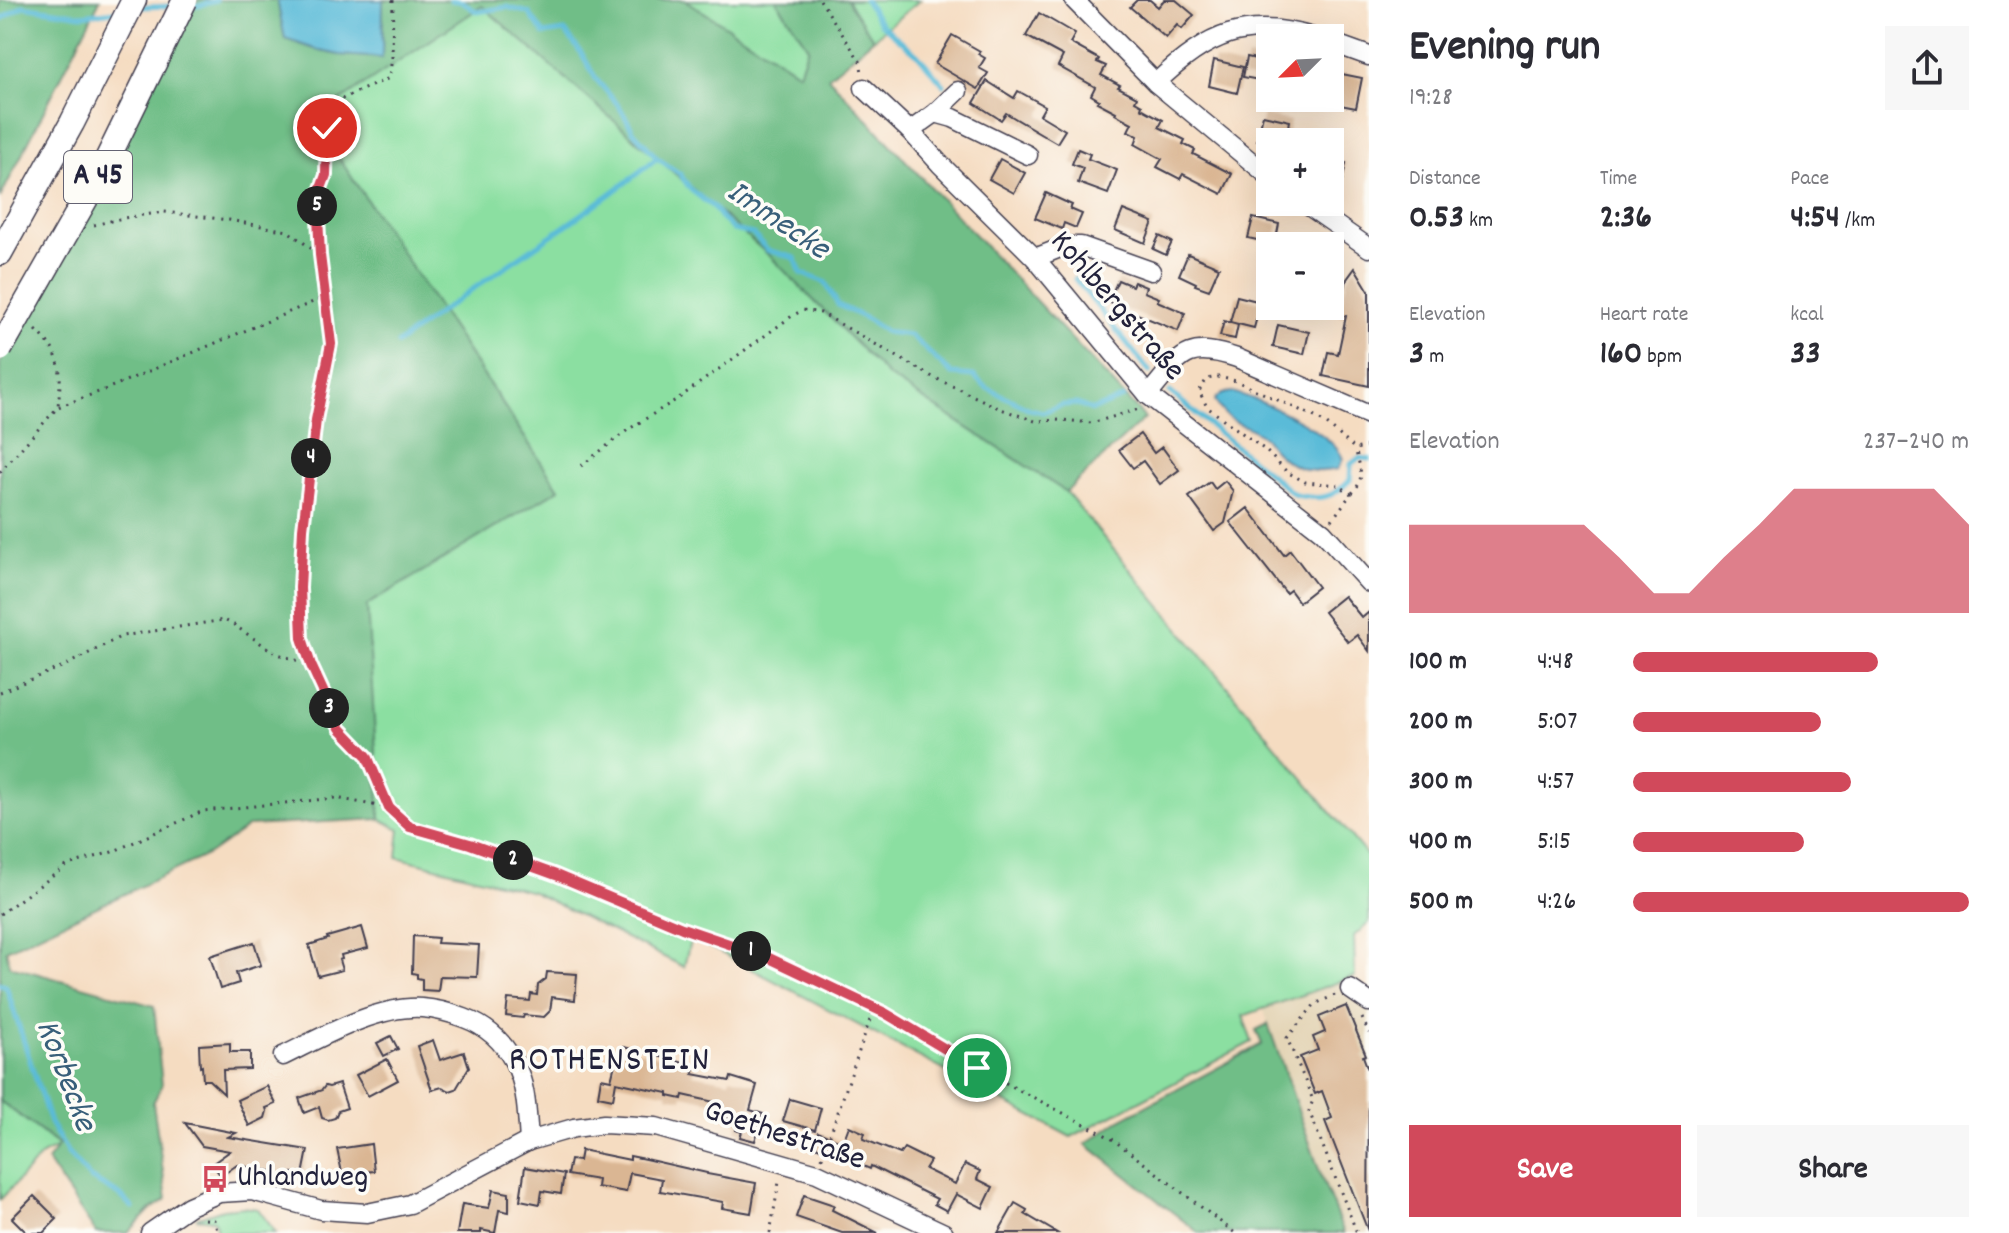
<!DOCTYPE html>
<html lang="en">
<head>
<meta charset="utf-8">
<style>
  :root { --surface:#fff; --page:#f7f7f7; --text:#2b2b33; --muted:#7c7c81; --accent:#d1495b }
  body { margin:0; font-family:Dekko,sans-serif; background:var(--page); color:var(--text); height:100vh; display:flex; flex-direction:column; font-size:30px; white-space:nowrap }
  * { box-sizing:border-box; margin:0 }
  p { font-size:26px; color:var(--muted) }
  .icon { flex:none; width:44px; height:44px; fill:none; stroke:currentColor; stroke-width:2; stroke-linecap:round; stroke-linejoin:round }
  .map { position:relative; flex:1; overflow:hidden }
  .panel { display:flex; flex-direction:column; background:var(--surface); width:640px }
  .panel>* { flex:none }
  .needle { width:52px; rotate:246deg }
  .buttons { position:absolute; left:1256px; top:24px; display:grid; gap:16px }
  .buttons a { display:grid; place-items:center; width:88px; height:88px; border-radius:0px; background:var(--surface); box-shadow:0 8px 32px #0002; font-size:40px }
  .pin { position:absolute; display:grid; place-items:center; width:68px; height:68px; color:#fff; margin:-34px; border:4px solid #fff; border-radius:50%; box-shadow:0 2px 8px #0007 }
  .km { position:absolute; width:40px; height:40px; margin:-20px; border-radius:50%; background:#222; color:#fff; font-size:22px; line-height:40px; text-align:center }
  .round { display:grid; place-items:center; flex:none; width:84px; height:84px; border-radius:0px; background:var(--page) }
  .overview { display:flex; align-items:center; justify-content:space-between; height:136px; padding:0 40px }
  h1 { font-size:44px; font-weight:700; line-height:60px }
  .stats { display:grid; grid-template-columns:repeat(3,1fr); gap:12px; height:136px; padding:8px 40px }
  .stats div { display:grid; align-content:center }
  .stats b { font-size:34px; font-weight:700 }
  .stats small { font-size:22px; font-weight:400 }
  .stats p { font-size:22px }
  .chart { height:224px; padding:16px 40px }
  .chart p { display:flex; justify-content:space-between }
  .chart svg { width:100%; height:144px; margin-top:8px; fill:var(--accent); opacity:.7 }
  .cta { display:flex; gap:16px; margin-top:auto; padding:16px 40px }
  .cta a { flex:1; height:92px; border-radius:0px; background:var(--accent); color:#fff; font-size:32px; font-weight:700; line-height:92px; text-align:center }
  .cta a+a { background:var(--page); color:var(--text) }
  ul { padding:0 40px; list-style:none; font-size:26px }
  li { display:grid; grid-template-columns:128px 96px 1fr; align-items:center; height:60px }
  li i { height:20px; border-radius:10px; background:var(--accent) }
  main { display:flex; flex:1; min-height:0 }
  .map>svg:first-child { display:block }
</style>
</head>
<body>
<main>
<div class="map">
<svg width="1369" height="1233" viewBox="0 0 1369 1233">
  <rect width="100%" height="100%" fill="#fdfcf7"/>
  <filter id="ink" filterUnits="userSpaceOnUse"><feTurbulence type="fractalNoise" baseFrequency=".0125" numOctaves="2"/><feDisplacementMap in="SourceGraphic" scale="16" xChannelSelector="R" yChannelSelector="G"/><feConvolveMatrix kernelMatrix="1 2 1 2 8 2 1 2 1" color-interpolation-filters="sRGB"/></filter>
  <filter id="wash" filterUnits="userSpaceOnUse"><feTurbulence type="fractalNoise" baseFrequency=".006" numOctaves="4" result="noise"/><feDisplacementMap in="SourceGraphic" scale="32" xChannelSelector="R" yChannelSelector="G"/><feGaussianBlur stdDeviation="1.8" result="paint"/><feColorMatrix in="noise" values="0 0 0 0 0 0 0 0 0 0 0 0 0 0 0 0 0 1.4 0 .05"/><feComposite in="paint" operator="in"/></filter>
  <g filter="url(#wash)">
    <rect width="100%" height="100%" fill="#f5dcc1"/>
    <polygon fill="#e4d5b7" points="1355,976 1369,1009 1369,1233 1344,1233 1324,1184 1263,1008"/>
    <g fill="#8bdfa1" stroke="#56806e" stroke-width="2">
      <polygon points="685,0 776,0 808,47 799,73"/>
      <polygon points="847,0 920,0 873,39"/>
      <polygon points="482,5 771,257 888,376 1066,492 1369,858 1369,923 1354,936 1355,976 1243,1016 1252,1042 1071,1137 691,937 684,967 533,892 397,857 400,829 380,819 366,605 559,489 312,119"/>
      <polygon points="0,1101 60,1146 43,1154 0,1200"/>
      <polygon points="243,1207 258,1209 276,1233 213,1233 217,1230 214,1220 196,1218 223,1209"/>
    </g>
    <g fill="#70be87" stroke="#497061" stroke-width="2">
      <polygon points="0,0 100,0 0,198"/>
      <polygon points="198,0 277,0 285,39 321,51 340,55 382,57 383,0 685,0 799,73 808,47 776,0 847,0 873,39 828,77 1145,418 1066,492 888,376 771,257 482,6 313,119 559,489 367,605 380,819 249,826 209,854 6,950 10,966 154,1006 162,1085 153,1103 167,1199 150,1210 128,1233 96,1233 47,1161 59,1145 0,1101 0,363"/>
      <polygon points="1268,1024 1324,1184 1344,1233 1199,1233 1086,1144 1118,1121 1262,1044 1256,1030"/>
    </g>
    <g fill="#5abbd8" stroke="#3e6e8a" stroke-width="2">
      <polygon points="277,0 383,0 382,58 340,55 321,51 285,39"/>
      <path d="M1232,392C1260,400 1332,430 1343,459L1338,469C1312,475 1291,469 1273,449C1269,445 1266,438 1261,435C1243,422 1227,425 1215,400C1219,394 1225,393 1232,392Z"/>
    </g>
    <g fill="none" stroke-linecap="round" stroke-linejoin="round">
      <g stroke="#5abbd8" stroke-width="5">
        <polyline points="451,0 463,2 477,12 507,7 529,13 544,34 565,31 582,54 596,79 619,106 634,132 657,158 680,174 691,190 713,207 721,218 733,230 753,234 767,250 795,258 801,273 825,282 838,305 865,318 886,332 910,335 952,374 974,376 985,387 1030,409 1043,412 1062,405 1077,404 1092,410 1123,398"/>
        <polyline points="865,0 881,24 917,54 944,85"/>
        <polyline points="192,6 199,6 216,0"/>
        <polyline points="140,7 174,6"/>
        <polyline points="0,20 23,6 82,15 122,10"/>
        <polyline points="1075,279 1150,372"/>
        <path d="M397,344C481,279 574,225 657,158"/>
        <path d="M1170,392L1295,495C1321,500 1332,499 1350,480L1351,464L1359,458L1369,459"/>
        <polyline points="0,984 6,986 50,1123 69,1155 90,1178 120,1195 133,1208"/>
      </g>
    </g>
    <g id="blocks">
      <g fill="#dab693">
        <polygon points="1137,0 1150,0 1158,7 1164,0 1176,0 1194,15 1182,29 1177,25 1166,38 1130,7"/>
        <polygon points="1039,13 1075,34 1070,43 1099,59 1097,62 1106,66 1101,75 1120,85 1118,87 1137,97 1135,101 1142,105 1141,108 1163,120 1159,127 1185,140 1183,144 1195,150 1193,154 1232,174 1222,194 1183,174 1180,179 1157,167 1162,159 1135,144 1138,136 1128,131 1132,123 1115,114 1116,112 1097,102 1099,100 1091,95 1095,87 1058,66 1063,56 1026,36"/>
        <polygon points="952,35 980,51 978,54 985,58 979,68 988,73 978,89 935,64"/>
        <polygon points="1247,57 1270,62 1270,82 1243,77"/>
        <polygon points="1214,60 1243,67 1237,93 1209,86"/>
        <polygon points="1332,72 1362,78 1356,108 1330,103"/>
        <polygon points="987,81 1014,98 1018,91 1045,106 1040,115 1065,130 1057,143 1006,113 1001,120 974,103"/>
        <polygon points="1263,115 1290,121 1286,142 1269,142 1257,140"/>
        <polygon points="1078,149 1090,154 1088,159 1117,170 1108,194 1078,183 1083,168 1072,164"/>
        <polygon points="1000,159 1025,173 1014,193 989,179"/>
        <polygon points="1330,160 1346,163 1336,209 1330,206"/>
        <polygon points="1046,193 1072,205 1070,209 1082,214 1076,228 1064,223 1062,229 1035,218"/>
        <polygon points="1123,210 1153,222 1145,243 1115,230"/>
        <polygon points="1253,218 1279,224 1275,244 1248,238"/>
        <polygon points="1159,236 1172,242 1166,255 1153,249"/>
        <polygon points="1188,254 1219,267 1209,290 1195,285 1196,283 1179,275"/>
        <polygon points="1355,268 1369,291 1369,386 1323,376 1328,352 1338,354 1346,316 1339,315 1347,279"/>
        <polygon points="1118,280 1132,286 1134,282 1146,287 1144,292 1159,298 1157,301 1185,313 1178,331 1108,302"/>
        <polygon points="1237,296 1261,302 1254,328 1230,322"/>
        <polygon points="1224,321 1238,325 1235,339 1220,336"/>
        <polygon points="1278,325 1309,332 1304,354 1273,347"/>
        <polygon points="1140,434 1154,453 1162,447 1179,470 1160,484 1143,461 1133,468 1119,450"/>
        <polygon points="1225,481 1233,491 1225,523 1214,531 1189,497 1210,482 1215,489"/>
        <polygon points="1248,508 1284,555 1290,550 1318,587 1299,602 1290,590 1286,593 1230,522"/>
        <polygon points="1344,596 1362,618 1369,612 1369,651 1357,635 1348,642 1324,612"/>
        <polygon points="362,927 368,948 341,955 342,959 339,960 342,970 318,976 309,945 328,939 327,937"/>
        <polygon points="413,936 438,938 437,943 479,945 477,977 440,976 438,991 422,990 422,979 417,978 417,974 412,973"/>
        <polygon points="254,942 261,965 236,973 239,983 220,989 210,956"/>
        <polygon points="547,972 577,974 575,1000 552,997 550,1011 544,1017 524,1015 523,1018 506,1016 508,999 530,1001 531,994 537,995 538,985 546,979"/>
        <polygon points="1346,1006 1366,1055 1363,1056 1369,1072 1368,1231 1325,1121 1332,1118 1322,1091 1315,1094 1300,1057 1318,1050 1313,1037 1325,1032 1319,1017"/>
        <polygon points="391,1036 398,1049 384,1056 377,1043"/>
        <polygon points="433,1040 440,1060 464,1052 469,1067 456,1089 450,1091 442,1087 432,1090 417,1046"/>
        <polygon points="230,1043 230,1052 250,1052 250,1069 223,1070 224,1094 209,1080 203,1080 202,1066 200,1067 199,1045"/>
        <polygon points="624,1047 695,1066 693,1074 730,1081 731,1077 757,1085 750,1110 763,1114 755,1141 740,1137 742,1132 736,1130 738,1122 720,1116 723,1104 683,1095 682,1099 668,1096 668,1093 616,1082 613,1099 598,1096 601,1078 611,1080 616,1060 621,1061"/>
        <polygon points="387,1059 398,1080 368,1096 356,1075"/>
        <polygon points="339,1084 347,1108 338,1111 335,1118 328,1120 322,1118 319,1107 304,1113 299,1098 322,1090 325,1086 329,1087"/>
        <polygon points="267,1086 276,1104 266,1108 267,1111 265,1118 249,1126 237,1100"/>
        <polygon points="790,1099 821,1108 815,1130 783,1121"/>
        <polygon points="185,1123 236,1133 228,1137 308,1150 303,1175 293,1173 292,1178 275,1175 276,1172 237,1165 221,1176 212,1164 230,1151 202,1146"/>
        <polygon points="849,1126 865,1133 863,1139 900,1154 904,1148 930,1161 925,1169 955,1184 965,1164 980,1171 977,1179 993,1187 983,1208 956,1194 947,1211 934,1204 937,1199 871,1166 870,1169 813,1145 818,1132 843,1142"/>
        <polygon points="371,1144 374,1171 364,1172 365,1180 344,1182 337,1149"/>
        <polygon points="581,1150 630,1160 630,1156 645,1159 707,1173 707,1174 756,1183 751,1213 722,1208 723,1202 660,1191 662,1179 630,1173 626,1192 597,1187 598,1180 567,1175 570,1160 579,1161"/>
        <polygon points="525,1167 564,1174 561,1194 542,1191 540,1204 520,1200"/>
        <polygon points="493,1190 509,1193 509,1212 499,1210 495,1233 481,1230 481,1233 457,1233 462,1204 489,1208"/>
        <polygon points="804,1195 834,1205 832,1210 878,1233 842,1233 796,1217"/>
        <polygon points="34,1196 57,1219 43,1233 27,1233 12,1218"/>
        <polygon points="1015,1203 1027,1210 1025,1214 1057,1233 998,1233"/>
      </g>
    </g>
  </g>
  <g filter="url(#ink)">
    <use href="#blocks" fill-opacity="0" stroke="#423e4f" stroke-width="2"/>
    <g fill="none" stroke-linecap="round" stroke-linejoin="round">
      <g stroke="#423e4f" stroke-width="21">
        <g id="minor">
          <polyline points="1074,0 1156,83 1270,177"/>
          <polyline points="1330,42 1369,56"/>
          <path d="M1156,83C1206,34 1247,16 1316,38"/>
          <polyline points="864,88 910,131 940,164 1035,258 1148,395 1323,532 1369,583"/>
          <polyline points="935,113 953,118 1028,155"/>
          <polyline points="910,131 935,113 958,91"/>
          <polyline points="1303,202 1369,248"/>
          <polyline points="1035,258 1065,246 1081,246 1151,271"/>
          <path d="M1148,395C1181,357 1184,340 1237,358L1369,415"/>
          <polyline points="1350,989 1369,1002"/>
          <path d="M283,1056C322,1037 378,1005 422,1008C437,1009 451,1013 464,1018C486,1026 503,1041 514,1062C527,1085 527,1115 529,1141"/>
          <polyline points="150,1233 189,1206 219,1193 252,1191 321,1210 367,1213 410,1204 529,1141 574,1128 604,1124 656,1127 817,1173 944,1233"/>
        </g>
      </g>
      <g stroke="#423e4f" stroke-width="27">
        <polyline id="highway" points="0,253 72,123 134,0"/>
      </g>
      <g stroke="#423e4f" stroke-width="3" stroke-dasharray="2 6" stroke-linecap="butt">
        <path d="M393,0L392,58L389,78C369,88 348,94 330,106L326,175L317,199L320,255L331,344L316,420L303,529L300,588L302,638L311,665L340,728L367,756L389,808L410,827L470,844L556,875L682,928L767,957L885,1013L977,1068L1111,1138L1235,1233"/>
        <polyline points="820,0 860,61 862,72"/>
        <polyline points="94,225 123,218 164,212 229,220 288,231 320,255"/>
        <path d="M36,330C63,355 62,371 58,406"/>
        <polyline points="581,466 629,429 679,398 792,316 803,310 821,313 931,376 1001,409 1035,421 1062,420 1092,423 1139,409"/>
        <polyline points="0,472 58,407 104,390 325,297"/>
        <path d="M1352,493C1366,479 1360,467 1355,449"/>
        <polyline points="1332,520 1351,494 1339,485 1305,482 1287,472 1265,450 1207,407 1199,391 1207,379 1218,377 1236,381 1313,416 1327,424 1355,449 1369,446"/>
        <polyline points="0,692 66,665 122,636 224,620 234,625 275,653 311,665"/>
        <polyline points="0,914 68,865 112,852 203,811 336,798 389,808"/>
        <polyline points="1335,995 1315,1004 1287,1038 1313,1100 1309,1111 1357,1233"/>
        <polyline points="1362,1018 1369,1033"/>
        <polyline points="822,1158 874,1008"/>
        <polyline points="205,1219 214,1220 217,1230 213,1233"/>
        <polyline points="770,1233 779,1182"/>
      </g>
      <use href="#minor" stroke="#fff" stroke-width="18"/>
      <use href="#highway" stroke="#fff" stroke-width="24"/>
      <g stroke="#423e4f" stroke-width="27" stroke-linecap="butt">
        <polyline id="highway-bridge" points="0,349 101,172 185,0"/>
      </g>
      <use href="#highway-bridge" stroke="#fff" stroke-width="24"/>
    </g>
  </g>
  <g fill="none" stroke-linecap="round" stroke-linejoin="round" filter="url(#ink)">
    <g stroke="#fff" stroke-width="16">
      <polyline id="route" points="327,128 326,175 317,199 320,255 331,344 316,420 303,529 300,588 302,638 311,665 340,728 367,756 389,808 410,827 470,844 556,875 682,928 767,957 885,1013 977,1068"/>
    </g>
    <use href="#route" stroke="#d1495b" stroke-width="10"/>
  </g>
  <defs>
    <g id="bus-bare" transform="scale(2.16)"><path d="M-5-6H5V4H4V6H2V4H-2V6H-4V4H-5ZM-3.5-4V0h7V-4ZM-3.5 1.2v1.5H-2V1.2ZM2 1.2v1.5H3.5V1.2Z" fill="#d1495b" stroke="#fdfcf7" stroke-width="2.5" paint-order="stroke"/></g>
  </defs>
  <g fill-rule="evenodd">
    <use href="#bus-bare" x="215" y="1179"/>
  </g>
  <g text-anchor="middle" dominant-baseline="central" stroke-width="7" stroke-linejoin="round" paint-order="stroke">
    <rect fill="#fdfcf7" stroke="#646373" stroke-width="2" x="64" y="151" width="68" height="52" rx="6"/>
    <g font-size="30" font-weight="bold" fill="#22223b">
      <text x="98" y="177">A 45</text>
    </g>
    <g font-size="32" fill="#22223b" stroke="#fdfcf7">
      <text transform="translate(1116 307) rotate(49)">Kohlbergstraße</text>
      <text transform="translate(784 1137) rotate(18)">Goethestraße</text>
    </g>
    <g font-size="32" fill="#22223b" stroke="#fdfcf7" text-anchor="start">
      <text x="237" y="1179">Uhlandweg</text>
    </g>
    <g font-size="34" font-style="italic" fill="#385f7a" stroke="#fdfcf7">
      <text transform="translate(777 222) rotate(34)">Immecke</text>
      <text transform="translate(64 1076) rotate(69)">Korbecke</text>
    </g>
    <g font-size="36" letter-spacing="2" fill="#22223b" stroke="#fdfcf7">
      <text x="610" y="1062">ROTHENSTEIN</text>
    </g>
  </g>
</svg>
<div class="buttons">
<a><svg class="needle" viewBox="-14 -14 28 28"><path d="M0-13l5 13h-10z" fill="#e53935"/><path d="M0 13l5-13h-10z" fill="#7c7c81"/></svg></a>
<a>+</a>
<a>−</a>
</div>
<div class="pin" style="left:977px;top:1068px;background:#1e9e55"><svg class="icon" aria-label="arrive" viewBox="0 0 24 24"><path d="M6 21V4h12l-3 4 3 4H6"/></svg></div>
<div class="pin" style="left:327px;top:128px;background:#d93025"><svg class="icon" aria-label="check" viewBox="0 0 24 24"><path d="M5 12l5 5 9-10"/></svg></div>
<b class="km" style="left:751px;top:951px">1</b>
<b class="km" style="left:513px;top:860px">2</b>
<b class="km" style="left:329px;top:708px">3</b>
<b class="km" style="left:311px;top:458px">4</b>
<b class="km" style="left:317px;top:206px">5</b>
</div>
<section class="panel">
<div class="overview"><div><h1>Evening run</h1><p>19:28</p></div><a class="round"><svg class="icon" aria-label="share" viewBox="0 0 24 24"><path d="M12 15V3M7 8l5-5 5 5M5 13v7h14v-7"/></svg></a></div>
<div class="stats">
<div><p>Distance</p><b>0.53<small> km</small></b></div>
<div><p>Time</p><b>2:36</b></div>
<div><p>Pace</p><b>4:54<small> /km</small></b></div>
</div>
<div class="stats">
<div><p>Elevation</p><b>3<small> m</small></b></div>
<div><p>Heart rate</p><b>160<small> bpm</small></b></div>
<div><p>kcal</p><b>33</b></div>
</div>
<div class="chart"><p><span>Elevation</span>237–240 m</p>
<svg viewBox="0 0 160 44" preserveAspectRatio="none"><path d="M0 44V17L10 17L20 17L30 17L40 17L50 17L60 27L70 38L80 38L90 27L100 17L110 6L120 6L130 6L140 6L150 6L160 17V44z"/></svg>
</div>
<ul>
<li><b>100 m</b>4:48<i style="width:73%"></i></li>
<li><b>200 m</b>5:07<i style="width:56%"></i></li>
<li><b>300 m</b>4:57<i style="width:65%"></i></li>
<li><b>400 m</b>5:15<i style="width:51%"></i></li>
<li><b>500 m</b>4:26<i style="width:100%"></i></li>
</ul>
<div class="cta"><a>Save</a><a>Share</a></div>
</section>
</main>
</body>
</html>
